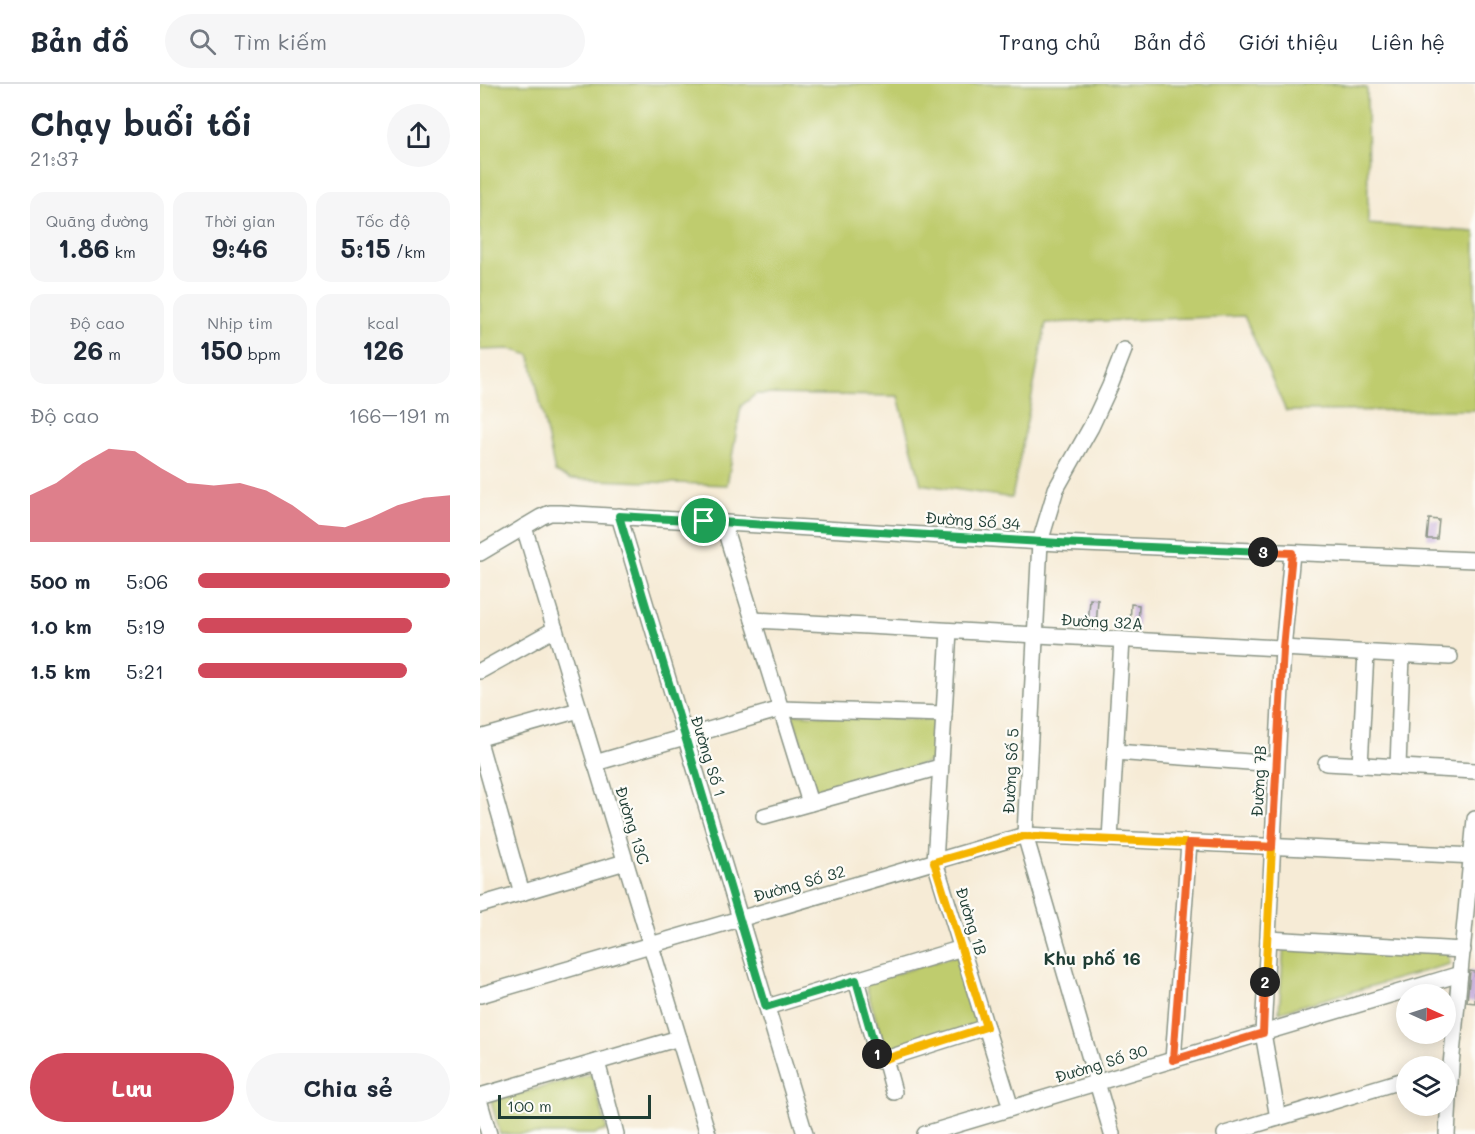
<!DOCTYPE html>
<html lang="vi">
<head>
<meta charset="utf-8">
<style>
	:root { --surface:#fff; --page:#f6f6f7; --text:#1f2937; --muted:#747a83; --line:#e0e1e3; --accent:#d1495b }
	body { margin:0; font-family:Mali,sans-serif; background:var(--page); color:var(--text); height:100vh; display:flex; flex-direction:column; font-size:22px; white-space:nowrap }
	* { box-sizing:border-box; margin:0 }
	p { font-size:20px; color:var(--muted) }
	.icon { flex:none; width:33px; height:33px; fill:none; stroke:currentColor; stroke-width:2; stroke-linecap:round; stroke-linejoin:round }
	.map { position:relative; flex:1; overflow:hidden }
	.details { display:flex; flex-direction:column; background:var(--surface); width:480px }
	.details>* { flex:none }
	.needle { width:39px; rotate:93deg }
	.buttons { position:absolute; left:916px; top:900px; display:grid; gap:12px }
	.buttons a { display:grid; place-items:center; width:60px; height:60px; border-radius:50%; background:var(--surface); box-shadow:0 3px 15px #0003; font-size:30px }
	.scale { position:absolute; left:18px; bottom:15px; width:153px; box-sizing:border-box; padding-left:6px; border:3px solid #1f3d34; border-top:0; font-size:16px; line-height:21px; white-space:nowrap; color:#1f3d34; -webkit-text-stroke:4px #fdfcf7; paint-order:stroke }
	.pin { position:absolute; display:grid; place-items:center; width:51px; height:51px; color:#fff; margin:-26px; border:3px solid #fff; border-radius:50%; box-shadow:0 2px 6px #0007 }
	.km { position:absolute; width:30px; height:30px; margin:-15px; border-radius:50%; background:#222; color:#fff; font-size:16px; line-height:30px; text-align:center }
	.round { display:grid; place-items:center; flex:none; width:63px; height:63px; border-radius:32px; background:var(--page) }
	.overview { display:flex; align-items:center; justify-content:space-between; height:102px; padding:0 30px }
	h1 { font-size:33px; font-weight:700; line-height:45px }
	.metrics { display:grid; grid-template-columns:repeat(3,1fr); gap:9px; height:102px; padding:6px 30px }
	.metrics div { display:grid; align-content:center; border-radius:15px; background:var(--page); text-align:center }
	.metrics b { font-size:26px; font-weight:700 }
	.metrics small { font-size:16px; font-weight:400 }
	.metrics p { font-size:16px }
	.chart { height:168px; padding:12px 30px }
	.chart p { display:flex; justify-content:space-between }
	.chart svg { width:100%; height:108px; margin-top:6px; fill:var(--accent); opacity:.7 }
	.cta { display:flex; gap:12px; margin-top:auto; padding:12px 30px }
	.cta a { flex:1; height:69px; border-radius:36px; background:var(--accent); color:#fff; font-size:24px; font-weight:700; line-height:69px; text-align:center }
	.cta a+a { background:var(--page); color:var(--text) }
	ul { padding:0 30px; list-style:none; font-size:20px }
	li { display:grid; grid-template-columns:96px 72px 1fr; align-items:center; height:45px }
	li i { height:15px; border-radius:8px; background:var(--accent) }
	header { display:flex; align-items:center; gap:36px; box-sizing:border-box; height:84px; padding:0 30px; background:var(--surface); border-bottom:2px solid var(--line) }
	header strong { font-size:28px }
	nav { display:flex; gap:33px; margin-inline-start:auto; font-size:21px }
	.search { width:420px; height:54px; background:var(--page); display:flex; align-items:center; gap:15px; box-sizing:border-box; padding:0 21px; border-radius:33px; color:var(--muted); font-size:22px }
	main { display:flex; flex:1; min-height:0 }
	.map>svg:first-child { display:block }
</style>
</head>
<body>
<header>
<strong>Bản đồ</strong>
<div class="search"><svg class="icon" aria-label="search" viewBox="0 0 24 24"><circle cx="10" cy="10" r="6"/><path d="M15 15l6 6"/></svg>Tìm kiếm</div>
<nav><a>Trang chủ</a><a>Bản đồ</a><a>Giới thiệu</a><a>Liên hệ</a></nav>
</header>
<main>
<section class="details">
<div class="overview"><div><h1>Chạy buổi tối</h1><p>21:37</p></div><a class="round"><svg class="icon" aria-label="share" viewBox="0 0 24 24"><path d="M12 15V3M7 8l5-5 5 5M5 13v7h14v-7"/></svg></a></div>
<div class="metrics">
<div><p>Quãng đường</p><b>1.86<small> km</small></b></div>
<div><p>Thời gian</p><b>9:46</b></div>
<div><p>Tốc độ</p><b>5:15<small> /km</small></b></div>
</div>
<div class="metrics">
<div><p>Độ cao</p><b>26<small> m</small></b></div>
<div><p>Nhịp tim</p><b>150<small> bpm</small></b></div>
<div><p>kcal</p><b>126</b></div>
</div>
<div class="chart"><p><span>Độ cao</span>166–191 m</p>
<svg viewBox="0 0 160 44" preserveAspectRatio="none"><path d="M0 44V25L10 20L20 12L30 6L40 7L50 14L60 20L70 21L80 20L90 23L100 29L110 37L120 38L130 34L140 29L150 26L160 25V44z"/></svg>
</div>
<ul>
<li><b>500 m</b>5:06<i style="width:100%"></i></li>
<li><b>1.0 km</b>5:19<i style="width:85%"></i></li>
<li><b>1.5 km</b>5:21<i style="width:83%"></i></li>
</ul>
<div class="cta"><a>Lưu</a><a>Chia sẻ</a></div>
</section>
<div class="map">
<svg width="995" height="1050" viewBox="0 0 995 1050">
	<rect width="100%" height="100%" fill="#fdfcf7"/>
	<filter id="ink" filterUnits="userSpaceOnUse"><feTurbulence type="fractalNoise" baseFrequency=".0167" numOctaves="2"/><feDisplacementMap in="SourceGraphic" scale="12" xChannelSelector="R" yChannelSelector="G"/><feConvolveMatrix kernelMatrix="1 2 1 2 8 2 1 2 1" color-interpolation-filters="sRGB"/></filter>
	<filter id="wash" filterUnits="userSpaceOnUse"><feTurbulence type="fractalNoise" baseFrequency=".008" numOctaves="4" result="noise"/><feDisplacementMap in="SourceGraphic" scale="24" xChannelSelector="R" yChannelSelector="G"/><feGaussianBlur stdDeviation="1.35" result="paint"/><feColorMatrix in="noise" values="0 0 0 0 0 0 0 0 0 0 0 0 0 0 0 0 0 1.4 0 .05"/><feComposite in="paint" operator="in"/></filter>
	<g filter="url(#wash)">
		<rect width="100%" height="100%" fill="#f6ebd6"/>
		<g fill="#bfcc6e" stroke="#6f8451" stroke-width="1.5">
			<path d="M0 0H858L887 4 888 140 995 148V326L806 327 764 232 566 239 532 414 441 400 418 312 276 310 261 322 247 401 90 395 75 388 50 271 30 265 0 266Z"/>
			<path d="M312 630 457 636 453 677 337 711Z"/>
			<path d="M804 860 968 865 970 880 799 928Z"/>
			<path d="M478 871 499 941 406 969 385 899Z"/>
			<path d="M112 990 127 1046 114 1050H20L11 1017Z"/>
		</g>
		<g id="blocks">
			<g fill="#c5abd9">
				<path d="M949 435 959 436 957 455H947Z"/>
				<path d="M610 515 618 516 616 543H608Z"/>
				<path d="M651 520 659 521 658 547 650 546Z"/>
				<path d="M990 887 995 888V919L987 918Z"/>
			</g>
		</g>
	</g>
	<g filter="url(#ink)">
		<use href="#blocks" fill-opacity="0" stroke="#8a9485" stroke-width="1.5"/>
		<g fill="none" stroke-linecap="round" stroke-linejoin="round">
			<defs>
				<g id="minor">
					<path d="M139 432 325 1050"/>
					<path d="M243 439 330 719"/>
					<path d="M44 443 228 1050"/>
					<path d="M0 469 61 433 70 429H80L579 459 995 476"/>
					<path d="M273 536 970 573"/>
					<path d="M469 547 455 778 531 1024"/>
					<path d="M0 587 75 545"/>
					<path d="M0 654 99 626"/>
					<path d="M0 661 42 809"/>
					<path d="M635 668 796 680"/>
					<path d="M115 679 301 625 464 630"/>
					<path d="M846 679 995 687"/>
					<path d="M880 681 886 569"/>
					<path d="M918 683 922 571"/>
					<path d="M284 732 460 683"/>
					<path d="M630 755 642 556"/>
					<path d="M0 821 145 778"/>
					<path d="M788 855 983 866"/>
					<path d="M376 896 399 977 506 943"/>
					<path d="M0 911 545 751 995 772"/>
					<path d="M287 923 482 864"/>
					<path d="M405 975 414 1008"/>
					<path d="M693 976 709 759"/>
					<path d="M117 978 136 1050"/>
					<path d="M0 1012 199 954"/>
					<path d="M0 1019 9 1050"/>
					<path d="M798 1034 783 949 803 565 812 469"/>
					<path d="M445 1050 980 890"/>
					<path d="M632 1050 545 751 560 458 576 405 611 343 630 302 644 266"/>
					<path d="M745 1050 927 995"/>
					<path d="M967 1050 971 981 995 735"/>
				</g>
			</defs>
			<use href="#minor" stroke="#8a9485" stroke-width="18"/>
			<use href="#minor" stroke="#fff" stroke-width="15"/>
		</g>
	</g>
	<g fill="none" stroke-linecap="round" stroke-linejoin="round" filter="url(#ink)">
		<defs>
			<path id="split-1" d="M224 437 139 432 286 923 376 896 397 970"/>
			<path id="split-2" d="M397 970 399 977 506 943 454 778 545 752 792 763 785 898"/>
			<path id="split-3" d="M783 468 812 469 803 565 792 763 709 759 693 976 783 949 785 898"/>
			<path id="split-4" d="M224 437 579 459 783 468"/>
		</defs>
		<use href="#split-1" stroke="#fff" stroke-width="12"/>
		<use href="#split-2" stroke="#fff" stroke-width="12"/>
		<use href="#split-3" stroke="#fff" stroke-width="12"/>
		<use href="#split-4" stroke="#fff" stroke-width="12"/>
		<use href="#split-1" stroke="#22a559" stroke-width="8"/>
		<use href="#split-2" stroke="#f5b400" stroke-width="8"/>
		<use href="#split-3" stroke="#f0652b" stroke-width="8"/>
		<use href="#split-4" stroke="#22a559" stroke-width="8"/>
	</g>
	<g text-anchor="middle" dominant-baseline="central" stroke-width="4.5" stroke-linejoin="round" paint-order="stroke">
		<g font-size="16" fill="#1f3d34" stroke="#fdfcf7">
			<text transform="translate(493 436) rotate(4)">Đường Số 34</text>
			<text transform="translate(622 537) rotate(3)">Đường 32A</text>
			<text transform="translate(229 672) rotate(73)">Đường Số 1</text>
			<text transform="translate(530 687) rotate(-87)">Đường Số 5</text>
			<text transform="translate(778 697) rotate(-87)">Đường 7B</text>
			<text transform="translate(153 741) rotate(73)">Đường 13C</text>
			<text transform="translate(319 799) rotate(-16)">Đường Số 32</text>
			<text transform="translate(492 837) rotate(73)">Đường 1B</text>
			<text transform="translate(621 979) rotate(-17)">Đường Số 30</text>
		</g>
		<g font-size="18" font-weight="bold" fill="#1f3d34" stroke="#fdfcf7">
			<text x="612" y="874">Khu phố 16</text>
		</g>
	</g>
</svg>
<div class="buttons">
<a><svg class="needle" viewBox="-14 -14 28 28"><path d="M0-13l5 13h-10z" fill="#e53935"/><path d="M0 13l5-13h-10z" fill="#747a83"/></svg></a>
<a><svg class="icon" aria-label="layers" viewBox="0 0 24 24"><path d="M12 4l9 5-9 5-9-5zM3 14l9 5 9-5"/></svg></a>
</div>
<div class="scale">100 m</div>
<div class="pin" style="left:224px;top:437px;background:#1e9e55"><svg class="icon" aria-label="arrive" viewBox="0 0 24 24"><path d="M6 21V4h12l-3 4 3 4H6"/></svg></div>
<b class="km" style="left:397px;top:970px">1</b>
<b class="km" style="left:785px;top:898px">2</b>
<b class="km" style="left:783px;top:468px">3</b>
</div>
</main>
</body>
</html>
